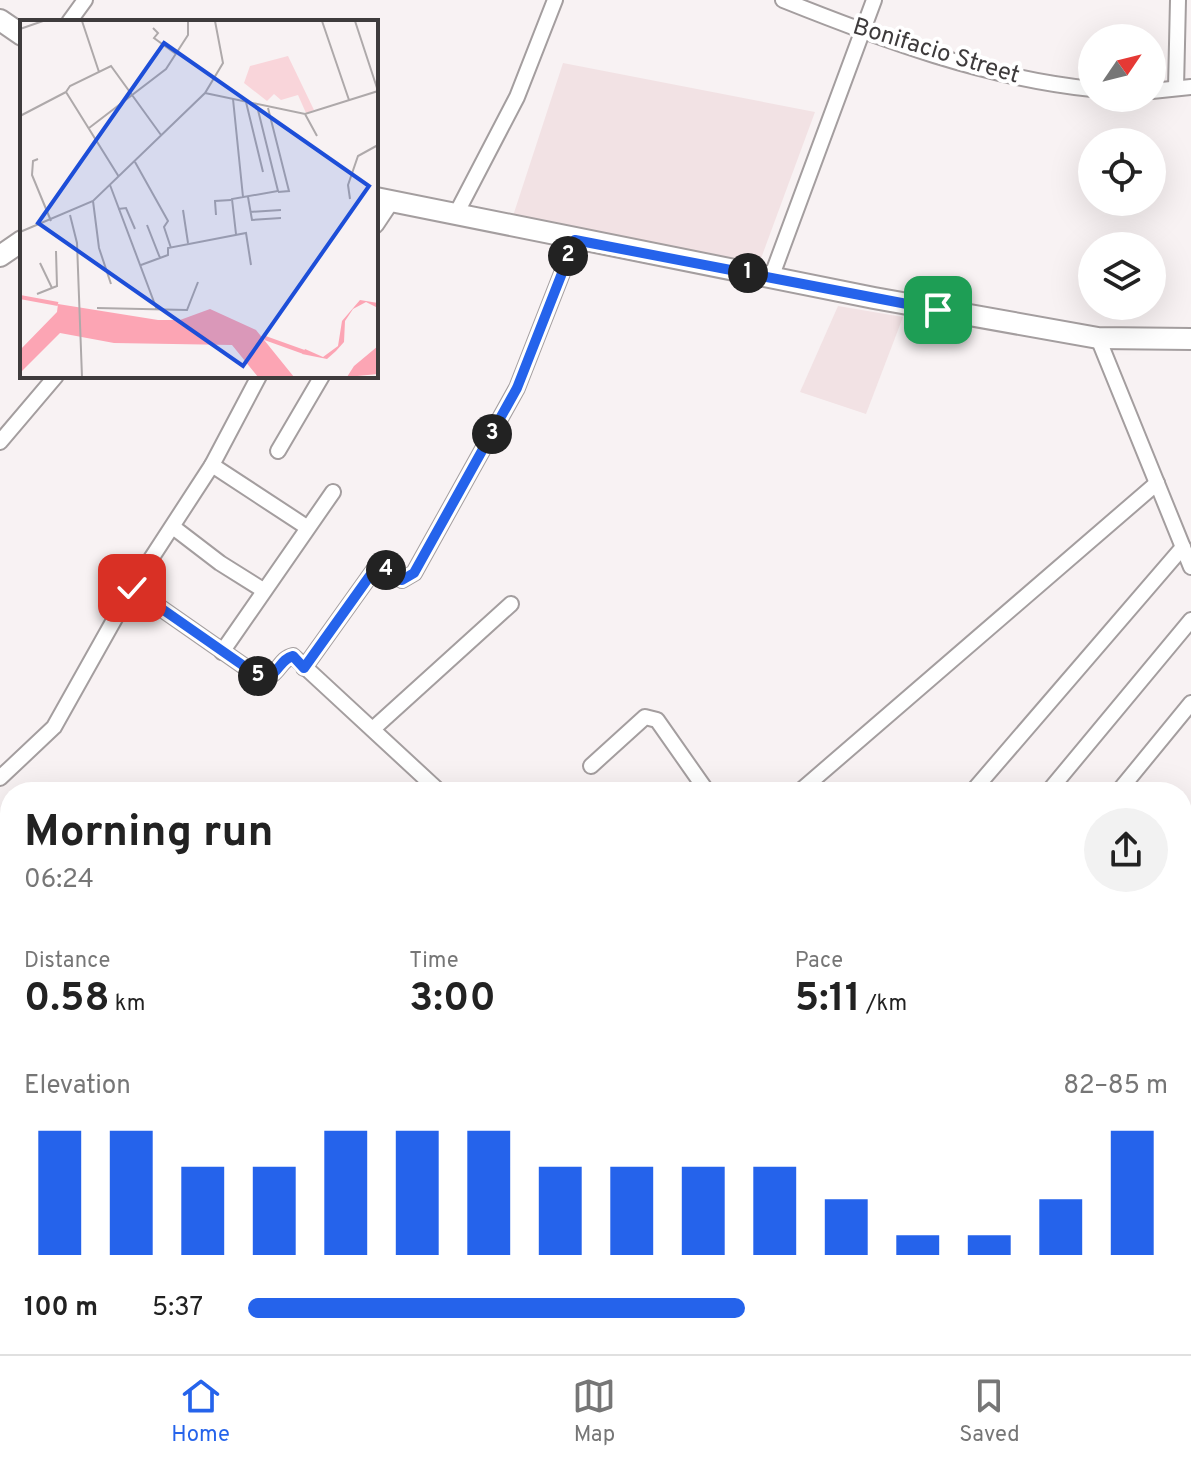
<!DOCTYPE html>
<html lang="en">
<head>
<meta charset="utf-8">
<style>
	:root { --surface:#fff; --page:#f2f2f2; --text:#222; --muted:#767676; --line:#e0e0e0; --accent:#2563eb }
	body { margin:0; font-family:Overpass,sans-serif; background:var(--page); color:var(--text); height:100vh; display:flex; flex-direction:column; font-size:30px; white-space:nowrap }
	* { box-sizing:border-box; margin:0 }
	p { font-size:26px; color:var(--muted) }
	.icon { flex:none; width:44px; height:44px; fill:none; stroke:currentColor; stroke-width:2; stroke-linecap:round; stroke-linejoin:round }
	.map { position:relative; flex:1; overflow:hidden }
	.drawer { position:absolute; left:0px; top:782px; width:1192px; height:572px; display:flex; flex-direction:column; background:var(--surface); border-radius:32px 32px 0 0; box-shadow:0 8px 32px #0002 }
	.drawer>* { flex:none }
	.needle { width:52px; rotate:55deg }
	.buttons { position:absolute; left:1078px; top:24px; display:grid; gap:16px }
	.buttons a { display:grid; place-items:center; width:88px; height:88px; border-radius:50%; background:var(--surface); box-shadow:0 8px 32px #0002; font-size:40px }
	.pin { position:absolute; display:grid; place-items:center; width:68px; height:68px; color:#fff; margin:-34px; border-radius:16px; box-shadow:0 4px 12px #0006 }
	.km { position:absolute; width:40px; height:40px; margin:-20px; border-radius:50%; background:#222; color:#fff; font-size:22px; line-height:40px; text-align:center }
	.round { display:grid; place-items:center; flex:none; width:84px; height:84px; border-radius:42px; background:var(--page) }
	.overview { display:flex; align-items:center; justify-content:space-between; height:136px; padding:0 24px }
	h1 { font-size:44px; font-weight:700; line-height:60px }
	.figures { display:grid; grid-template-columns:repeat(3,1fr); gap:12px; height:136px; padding:8px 24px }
	.figures div { display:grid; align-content:center }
	.figures b { font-size:40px; font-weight:700 }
	.figures small { font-size:22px; font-weight:400 }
	.figures p { font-size:22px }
	.chart { height:224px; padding:16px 24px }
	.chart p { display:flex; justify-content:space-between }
	.chart svg { width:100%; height:144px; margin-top:8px; stroke:var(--accent); stroke-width:6 }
	ul { padding:0 24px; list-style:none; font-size:26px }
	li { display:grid; grid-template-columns:128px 96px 1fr; align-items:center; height:60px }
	li i { height:20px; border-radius:10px; background:var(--accent) }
	.menu { display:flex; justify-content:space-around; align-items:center; height:112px; border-top:2px solid var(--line); background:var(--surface); font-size:22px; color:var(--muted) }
	.menu a { display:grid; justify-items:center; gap:4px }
	.menu .active { color:var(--accent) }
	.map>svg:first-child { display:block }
</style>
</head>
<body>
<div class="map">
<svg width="1191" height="1354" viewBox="0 0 1191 1354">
	<rect width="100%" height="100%" fill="#f8f2f3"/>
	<g fill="#f2e2e4">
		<path d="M563 63 815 112 756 272 511 222Z"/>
		<path d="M838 306 903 317 866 414 800 392Z"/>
	</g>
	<g fill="#fca5b4" stroke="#c38590" stroke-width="2">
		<path d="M0 915 10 929V1152L0 1139Z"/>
		<path d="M39 1344H202L201 1354H36Z"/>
	</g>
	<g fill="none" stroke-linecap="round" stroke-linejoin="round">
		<defs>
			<g id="street">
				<path d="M783 0C883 40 985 78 1092 89"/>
				<path d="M69 22 85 0"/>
				<path d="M1176 88 1178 0"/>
				<path d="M1152 91 1191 87"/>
				<path d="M455 216 517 97 555 0"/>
				<path d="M376 225 392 201"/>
				<path d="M771 278 874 0"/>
				<path d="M1098 338 1191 567"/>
				<path d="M0 442 56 376"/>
				<path d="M278 451 322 376"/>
				<path d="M212 465 305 526"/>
				<path d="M173 527 220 563 263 590"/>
				<path d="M132 588 261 678C278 678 279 659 293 656L440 792"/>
				<path d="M222 652 333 492"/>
				<path d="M304 668 374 570 385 569 402 580 414 573 517 388 575 240"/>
				<path d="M374 728 511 604"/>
				<path d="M591 766 645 717 657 720 704 787"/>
				<path d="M0 778 54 727 132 588 212 465 259 376"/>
				<path d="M799 792 1157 483"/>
				<path d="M972 792 1183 547"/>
				<path d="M1048 792 1191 620"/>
				<path d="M1118 792 1191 703"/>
				<path d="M0 824 10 839"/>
				<path d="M1182 1244 1191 1241"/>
			</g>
			<g id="secondary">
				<path d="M0 20 22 35"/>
				<path d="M376 198 874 298 1098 338 1191 339"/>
				<path d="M0 256 22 241"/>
			</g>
		</defs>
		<use href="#street" stroke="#a49e9f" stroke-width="18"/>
		<use href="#secondary" stroke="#a49e9f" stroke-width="24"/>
		<use href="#street" stroke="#fff" stroke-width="14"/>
		<use href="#secondary" stroke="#fff" stroke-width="20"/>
	</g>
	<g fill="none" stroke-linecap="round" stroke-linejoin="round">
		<defs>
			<path id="route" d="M132 588 261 678C278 678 279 659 293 656L304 668 374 570 385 569 402 580 414 573 517 388 575 240 938 310"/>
		</defs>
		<use href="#route" stroke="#fff" stroke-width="16"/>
		<use href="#route" stroke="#2563eb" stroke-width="10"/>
	</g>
	<g text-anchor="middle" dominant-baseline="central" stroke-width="8" stroke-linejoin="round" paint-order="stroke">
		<g font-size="24" fill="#3e3b3c" stroke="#fff">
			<text transform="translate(936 52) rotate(17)">Bonifacio Street</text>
		</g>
	</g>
	<g transform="translate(20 20)">
		<rect width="358" height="358" fill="#f8f2f3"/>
		<path d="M268 36 294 90 286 93 278 75 261 80 254 74 247 81 224 63 230 46Z" fill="#f9d5da"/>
		<path d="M340 280 358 283V288L346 282 333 289 325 301 324 322 316 331 307 339 282 334 285 329 303 337 318 326 322 301ZM38 284 138 300H160L190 289 236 310 274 357H238L212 325 94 323 40 313 0 353V330L37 292ZM358 326V354L327 357 334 346Z" fill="#fca5b4"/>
		<path fill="none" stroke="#fca5b4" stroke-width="4" d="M0 277 38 284M245 318 284 332"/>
		<path fill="none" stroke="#aea9aa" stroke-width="2" d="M62 1 79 52M302 1 329 80M133 8 138 13 134 18 156 34M0 9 23 1M185 73 285 94 358 71 335 1M213 79 223 177M226 82 243 152M248 88 269 171 258 172M285 94 297 116M0 96 46 72M69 108 146 49 168 15V1M18 139 13 141 12 155 31 201M115 142 148 201 144 207 151 228M99 157 46 72 50 66 91 46 141 115M90 165 137 290M228 177 232 200 261 198M330 179 328 165 338 136 358 125M73 181 79 228 91 264M98 189 106 188 115 209M163 190 168 223M230 192 261 190M50 195 57 223 62 357M196 195 195 181 211 180M127 205 140 238M0 212 73 181 185 73 203 43 195 1M216 214 212 179 258 171 237 86M20 243 32 268M121 245 148 235V228L226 213 231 245M17 274 37 266 36 231M77 288 167 290 178 262"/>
		<path fill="#1d4ed8" fill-opacity="0.15" stroke="#1d4ed8" stroke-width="4" d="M144 23 349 166 223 346 18 203Z"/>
		<rect width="358" height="358" fill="none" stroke="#3e3b3c" stroke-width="4"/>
	</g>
</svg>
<div class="buttons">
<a><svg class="needle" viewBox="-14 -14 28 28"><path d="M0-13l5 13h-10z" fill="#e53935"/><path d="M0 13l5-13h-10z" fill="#767676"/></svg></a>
<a><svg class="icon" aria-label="locate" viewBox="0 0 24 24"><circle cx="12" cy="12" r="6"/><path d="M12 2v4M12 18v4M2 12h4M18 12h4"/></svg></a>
<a><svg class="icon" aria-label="layers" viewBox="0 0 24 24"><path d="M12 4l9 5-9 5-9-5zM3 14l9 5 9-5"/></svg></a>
</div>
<div class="pin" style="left:938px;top:310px;background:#1e9e55"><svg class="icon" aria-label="arrive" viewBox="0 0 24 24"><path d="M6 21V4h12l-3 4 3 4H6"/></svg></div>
<div class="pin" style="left:132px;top:588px;background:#d93025"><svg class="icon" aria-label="check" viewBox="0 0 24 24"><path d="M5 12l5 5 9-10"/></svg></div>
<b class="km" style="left:748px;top:273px">1</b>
<b class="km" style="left:568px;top:256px">2</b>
<b class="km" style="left:492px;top:434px">3</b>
<b class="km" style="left:386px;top:570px">4</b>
<b class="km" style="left:258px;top:676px">5</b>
<section class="drawer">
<div class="overview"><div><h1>Morning run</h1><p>06:24</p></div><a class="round"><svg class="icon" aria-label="share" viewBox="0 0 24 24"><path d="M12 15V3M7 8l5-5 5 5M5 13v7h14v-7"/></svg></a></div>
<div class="figures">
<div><p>Distance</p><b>0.58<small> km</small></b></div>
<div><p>Time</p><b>3:00</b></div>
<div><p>Pace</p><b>5:11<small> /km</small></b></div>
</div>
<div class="chart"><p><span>Elevation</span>82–85 m</p>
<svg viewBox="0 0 160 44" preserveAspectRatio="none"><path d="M5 44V6M15 44V6M25 44V17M35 44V17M45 44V6M55 44V6M65 44V6M75 44V17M85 44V17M95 44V17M105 44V17M115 44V27M125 44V38M135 44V38M145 44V27M155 44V6"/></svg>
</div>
<ul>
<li><b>100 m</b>5:37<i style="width:54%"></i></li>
</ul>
</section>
</div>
<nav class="menu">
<a class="active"><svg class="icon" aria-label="home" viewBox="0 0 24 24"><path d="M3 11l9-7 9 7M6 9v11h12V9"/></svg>Home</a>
<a><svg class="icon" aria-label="map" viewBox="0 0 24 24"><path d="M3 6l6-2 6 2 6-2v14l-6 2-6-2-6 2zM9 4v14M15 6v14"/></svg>Map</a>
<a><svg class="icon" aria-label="saved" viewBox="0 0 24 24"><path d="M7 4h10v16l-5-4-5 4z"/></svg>Saved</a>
</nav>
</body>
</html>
